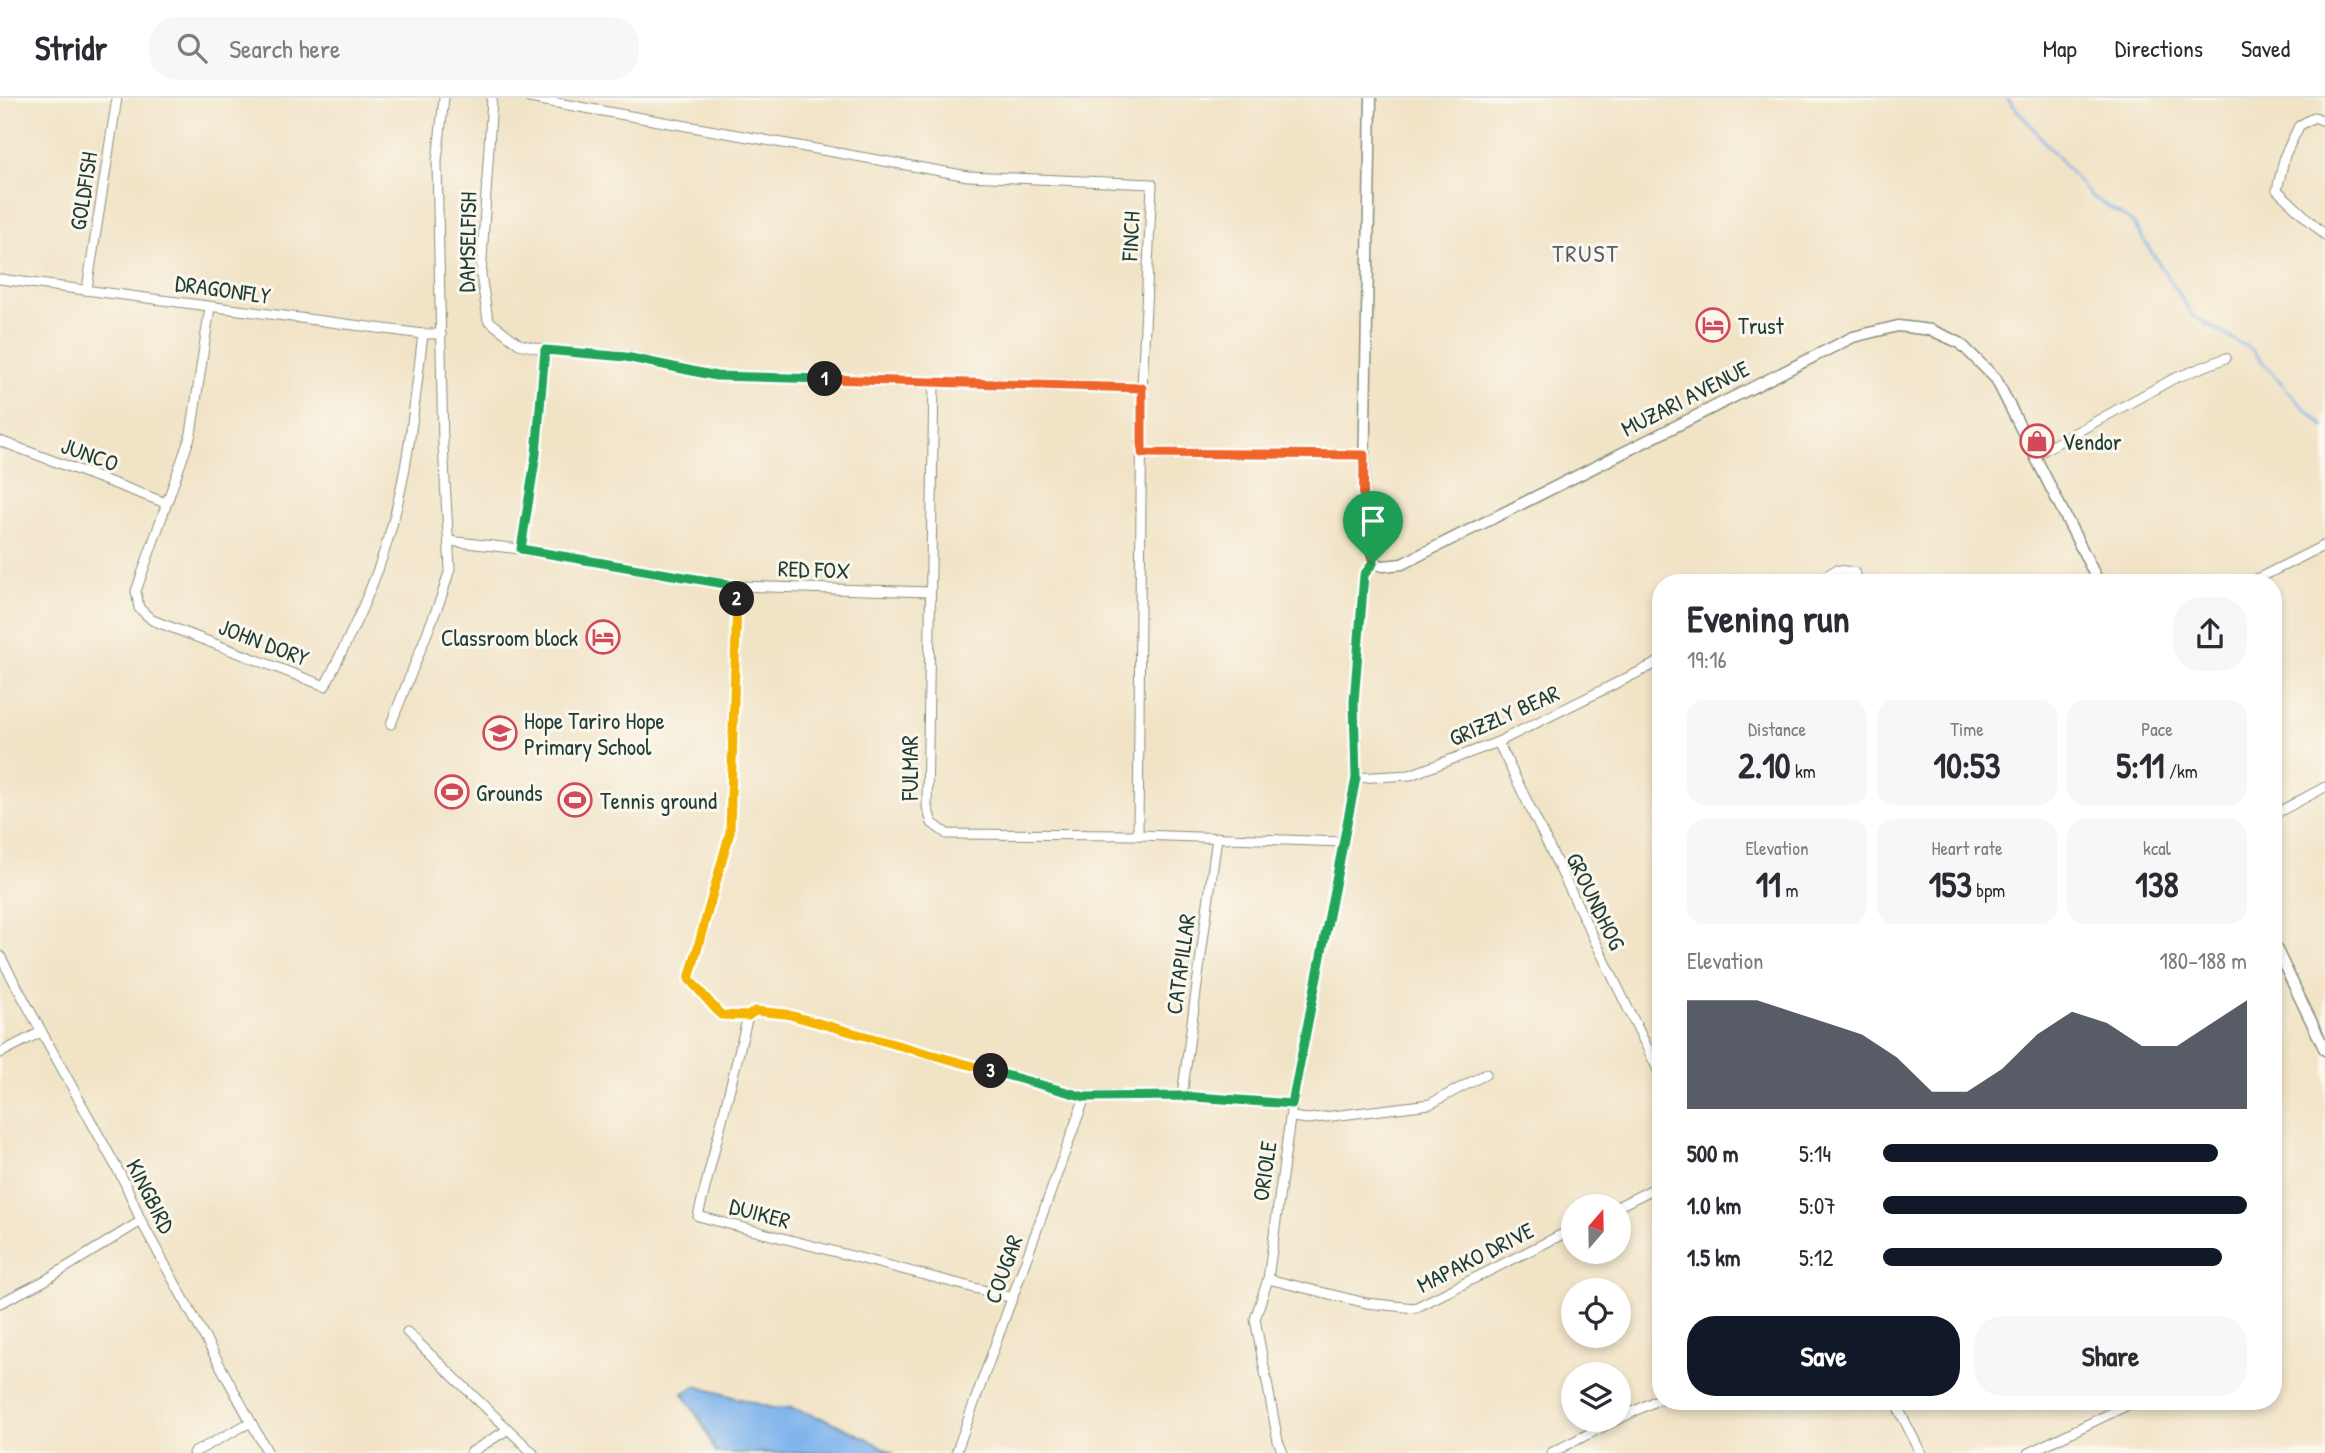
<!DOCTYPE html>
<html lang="en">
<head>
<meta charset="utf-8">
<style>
	:root { --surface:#fff; --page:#f7f7f7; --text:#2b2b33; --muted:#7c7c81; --line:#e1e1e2; --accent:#111827 }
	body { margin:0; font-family:"Patrick Hand",sans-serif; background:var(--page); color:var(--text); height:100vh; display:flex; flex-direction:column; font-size:26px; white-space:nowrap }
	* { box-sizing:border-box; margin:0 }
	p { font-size:23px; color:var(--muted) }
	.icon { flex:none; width:38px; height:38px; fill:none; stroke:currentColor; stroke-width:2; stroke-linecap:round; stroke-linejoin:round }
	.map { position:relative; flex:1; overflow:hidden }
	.panel { position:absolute; left:1652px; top:476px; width:630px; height:836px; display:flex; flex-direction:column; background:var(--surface); border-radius:28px; box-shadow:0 4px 10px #0003 }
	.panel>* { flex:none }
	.needle { width:46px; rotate:20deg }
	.fabs { position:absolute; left:1561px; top:1096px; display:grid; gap:14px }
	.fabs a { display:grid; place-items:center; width:70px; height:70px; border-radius:50%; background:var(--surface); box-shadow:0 4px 10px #0003; font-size:35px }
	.pin { position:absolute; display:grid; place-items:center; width:60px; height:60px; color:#fff; margin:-72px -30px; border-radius:50% 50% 50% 0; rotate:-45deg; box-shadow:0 0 7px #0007 }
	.pin .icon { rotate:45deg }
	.km { position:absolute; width:35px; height:35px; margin:-18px; border-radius:50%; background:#222; color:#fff; font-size:19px; line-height:35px; text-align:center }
	.round { display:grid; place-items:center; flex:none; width:74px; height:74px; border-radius:28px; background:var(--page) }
	.summary { display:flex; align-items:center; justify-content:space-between; height:119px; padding:0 35px }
	h1 { font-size:38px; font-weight:700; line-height:52px }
	.stats { display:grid; grid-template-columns:repeat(3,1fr); gap:10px; height:119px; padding:7px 35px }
	.stats div { display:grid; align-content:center; border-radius:18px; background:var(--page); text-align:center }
	.stats b { font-size:35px; font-weight:700 }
	.stats small { font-size:19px; font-weight:400 }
	.stats p { font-size:19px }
	.chart { height:196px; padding:14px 35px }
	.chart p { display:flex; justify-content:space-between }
	.chart svg { width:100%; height:126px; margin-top:7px; fill:var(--accent); opacity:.7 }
	.cta { display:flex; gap:14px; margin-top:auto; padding:14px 35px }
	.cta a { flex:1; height:80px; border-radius:28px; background:var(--accent); color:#fff; font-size:28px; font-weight:700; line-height:80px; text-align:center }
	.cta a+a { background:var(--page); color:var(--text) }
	ul { padding:0 35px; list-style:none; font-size:23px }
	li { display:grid; grid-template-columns:112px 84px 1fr; align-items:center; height:52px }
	li i { height:18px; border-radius:9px; background:var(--accent) }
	header { display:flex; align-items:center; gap:42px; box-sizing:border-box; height:98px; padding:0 35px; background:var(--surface); border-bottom:2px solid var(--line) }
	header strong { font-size:33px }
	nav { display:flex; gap:38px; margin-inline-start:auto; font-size:24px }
	.search { width:490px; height:63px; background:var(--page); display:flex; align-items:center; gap:18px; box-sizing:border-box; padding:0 24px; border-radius:28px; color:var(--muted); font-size:26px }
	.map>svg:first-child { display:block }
</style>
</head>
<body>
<header>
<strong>Stridr</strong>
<div class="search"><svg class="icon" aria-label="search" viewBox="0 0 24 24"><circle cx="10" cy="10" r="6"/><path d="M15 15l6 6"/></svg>Search here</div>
<nav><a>Map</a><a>Directions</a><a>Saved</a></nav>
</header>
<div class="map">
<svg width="2325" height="1355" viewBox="0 0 2325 1355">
	<rect width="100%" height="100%" fill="#fbf7ec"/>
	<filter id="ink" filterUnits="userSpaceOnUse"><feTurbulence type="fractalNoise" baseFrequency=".0143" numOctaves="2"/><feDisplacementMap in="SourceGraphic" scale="14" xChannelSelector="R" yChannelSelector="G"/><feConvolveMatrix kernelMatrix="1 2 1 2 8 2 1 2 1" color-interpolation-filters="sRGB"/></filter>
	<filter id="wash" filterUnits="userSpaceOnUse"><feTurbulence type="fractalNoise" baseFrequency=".00686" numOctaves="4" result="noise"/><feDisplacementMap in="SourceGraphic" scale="28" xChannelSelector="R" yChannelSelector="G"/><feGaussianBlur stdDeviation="1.57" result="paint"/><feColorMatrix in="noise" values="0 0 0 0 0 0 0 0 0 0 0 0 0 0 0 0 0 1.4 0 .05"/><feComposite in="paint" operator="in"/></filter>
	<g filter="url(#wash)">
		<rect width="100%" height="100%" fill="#f1e3c6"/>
		<path fill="#7eb3ec" stroke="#4e7890" stroke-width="2" d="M695 1288 772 1310H791L827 1322 866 1340 892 1355H716L702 1325 683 1295Z"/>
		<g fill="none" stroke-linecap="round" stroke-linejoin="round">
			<path stroke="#7eb3ec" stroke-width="2.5" d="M2007 0 2091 98 2132 124 2193 218 2252 252 2298 304 2325 329"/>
		</g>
	</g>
	<g filter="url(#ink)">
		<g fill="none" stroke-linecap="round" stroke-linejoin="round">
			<defs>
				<g id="minor">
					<path d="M492 0 481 177 488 222 519 246 545 252 626 259 716 278 1142 290"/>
					<path d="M529 0 968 78 1152 86 1142 290 1138 737"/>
					<path d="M2325 23 2314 19 2299 28 2285 57 2277 92 2325 137"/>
					<path d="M0 181 423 236H441"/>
					<path d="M87 191 117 0"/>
					<path d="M210 209 191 336 136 493 139 510 152 522 325 588C350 538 376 486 391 431 409 368 415 301 423 236"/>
					<path d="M934 284 927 709 932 725 947 736 1138 737 1343 744"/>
					<path d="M0 343 166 405"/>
					<path d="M1142 355 1364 357"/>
					<path d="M2035 357 2173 281 2226 260"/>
					<path d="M449 443 521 451 737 488 930 494"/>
					<path d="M521 451 536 356 545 252"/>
					<path d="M1813 485 1836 472 1854 474 1860 485"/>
					<path d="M2249 485 2325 447"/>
					<path d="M737 488 730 734 689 881 721 917 748 918 755 913 786 916 1085 999 1182 998 1292 1006"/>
					<path d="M391 626 441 500 450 471 443 347 437 63 444 0"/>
					<path d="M1498 644 1661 978"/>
					<path d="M1356 680 1410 677 1498 644 1661 563"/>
					<path d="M2273 717 2325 689"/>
					<path d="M0 858 125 1085 141 1123 268 1355"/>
					<path d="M748 918 698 1118 1013 1200"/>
					<path d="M0 955 41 934"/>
					<path d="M1182 998 1217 739"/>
					<path d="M1291 1019 1308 1021 1430 1006 1486 976"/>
					<path d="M1619 1108 1661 1087"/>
					<path d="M1268 1181 1366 1205 1415 1210 1573 1131"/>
					<path d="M0 1205 44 1183 141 1123"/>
					<path d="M407 1234 533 1355"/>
					<path d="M1895 1304 1921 1355"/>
					<path d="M1619 1321 1661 1300"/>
					<path d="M193 1355 251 1324"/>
					<path d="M470 1355 507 1332"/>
					<path d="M956 1355 1085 999"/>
					<path d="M1283 1355 1278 1343 1255 1221 1268 1181 1292 1006 1356 680 1354 604 1364 477 1373 465"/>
					<path d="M1551 1355 1618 1321"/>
					<path d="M2028 1355 2134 1304"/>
				</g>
				<g id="tertiary">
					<path d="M1371 0 1363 434 1373 465 1383 468 1402 466 1853 239 1898 228 1931 232 1960 245 1996 281 2099 485"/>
					<path d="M2273 844 2325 952"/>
				</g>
			</defs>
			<use href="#minor" stroke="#88907d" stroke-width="11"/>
			<use href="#tertiary" stroke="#88907d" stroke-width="13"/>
			<use href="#minor" stroke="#fff" stroke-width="9"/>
			<use href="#tertiary" stroke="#fff" stroke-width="10"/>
		</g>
	</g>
	<g fill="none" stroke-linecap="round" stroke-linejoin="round" filter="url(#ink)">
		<defs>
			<path id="split-1" d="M825 281 1142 290V355L1364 357 1363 434 1373 465"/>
			<path id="split-2" d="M737 501V488L521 451 536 356 545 252 626 259 716 278 825 281"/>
			<path id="split-3" d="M737 501 730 734 689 881 721 917 748 918 755 913 786 916 991 973"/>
			<path id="split-4" d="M991 973 1085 999 1182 998 1292 1006 1356 680 1354 604 1364 477 1373 465"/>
		</defs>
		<use href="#split-1" stroke="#fff" stroke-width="14"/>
		<use href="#split-2" stroke="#fff" stroke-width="14"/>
		<use href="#split-3" stroke="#fff" stroke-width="14"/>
		<use href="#split-4" stroke="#fff" stroke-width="14"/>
		<use href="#split-1" stroke="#f0652b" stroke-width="9"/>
		<use href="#split-2" stroke="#22a559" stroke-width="9"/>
		<use href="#split-3" stroke="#f5b400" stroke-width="9"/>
		<use href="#split-4" stroke="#22a559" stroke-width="9"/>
	</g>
	<defs>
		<symbol id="hotel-ring" viewBox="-11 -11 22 22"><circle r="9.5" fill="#fbf7ec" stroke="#d1495b" stroke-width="1.5"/><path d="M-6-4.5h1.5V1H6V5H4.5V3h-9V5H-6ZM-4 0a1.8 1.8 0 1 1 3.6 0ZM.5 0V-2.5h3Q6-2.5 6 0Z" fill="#d1495b"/></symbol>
		<symbol id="shop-ring" viewBox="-11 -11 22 22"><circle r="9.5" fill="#fbf7ec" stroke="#d1495b" stroke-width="1.5"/><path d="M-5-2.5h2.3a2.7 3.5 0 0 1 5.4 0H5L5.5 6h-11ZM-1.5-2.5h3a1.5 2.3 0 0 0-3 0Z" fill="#d1495b"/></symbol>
		<symbol id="school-ring" viewBox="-11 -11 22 22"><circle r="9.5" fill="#fbf7ec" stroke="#d1495b" stroke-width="1.5"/><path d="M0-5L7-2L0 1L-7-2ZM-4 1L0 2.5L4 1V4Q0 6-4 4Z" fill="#d1495b"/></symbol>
		<symbol id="stadium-ring" viewBox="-11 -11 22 22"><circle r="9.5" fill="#fbf7ec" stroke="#d1495b" stroke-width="1.5"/><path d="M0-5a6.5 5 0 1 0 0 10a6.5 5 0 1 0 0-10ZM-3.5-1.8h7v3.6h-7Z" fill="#d1495b"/></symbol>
	</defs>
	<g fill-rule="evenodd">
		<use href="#hotel-ring" x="1694" y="208" width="38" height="38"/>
		<use href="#shop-ring" x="2018" y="324" width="38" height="38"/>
		<use href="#hotel-ring" x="584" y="520" width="38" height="38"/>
		<use href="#school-ring" x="481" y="616" width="38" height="38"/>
		<use href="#stadium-ring" x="433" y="675" width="38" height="38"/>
		<use href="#stadium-ring" x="556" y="683" width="38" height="38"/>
	</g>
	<g text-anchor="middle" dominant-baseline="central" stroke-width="6" stroke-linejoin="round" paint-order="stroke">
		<g font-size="23" fill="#1f3d34" stroke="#fbf7ec">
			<text transform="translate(83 93) rotate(-81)">GOLDFISH</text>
			<text transform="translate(1130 138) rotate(-87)">FINCH</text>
			<text transform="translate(467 144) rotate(-89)">DAMSELFISH</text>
			<text transform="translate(223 191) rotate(8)">DRAGONFLY</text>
			<text transform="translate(1685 300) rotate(-27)">MUZARI AVENUE</text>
			<text transform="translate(90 356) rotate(20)">JUNCO</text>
			<text transform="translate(814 471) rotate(2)">RED FOX</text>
			<text transform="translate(264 544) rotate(21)">JOHN DORY</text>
			<text transform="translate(1504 617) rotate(-24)">GRIZZLY BEAR</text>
			<text transform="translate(909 670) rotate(-90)">FULMAR</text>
			<text transform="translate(1596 803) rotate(64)">GROUNDHOG</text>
			<text transform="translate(1180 866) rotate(-82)">CATAPILLAR</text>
			<text transform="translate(1264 1073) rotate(-82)">ORIOLE</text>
			<text transform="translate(151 1098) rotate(63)">KINGBIRD</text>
			<text transform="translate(760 1115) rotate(15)">DUIKER</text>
			<text transform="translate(1475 1159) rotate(-27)">MAPAKO DRIVE</text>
			<text transform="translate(1003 1171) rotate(-70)">COUGAR</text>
		</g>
		<g font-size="23" fill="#1f3d34" stroke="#fbf7ec" text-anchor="start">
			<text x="1738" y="227">Trust</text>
			<text x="2062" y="343">Vendor</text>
			<text x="578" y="539" text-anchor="end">Classroom block</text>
			<text x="524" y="622">Hope Tariro Hope<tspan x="524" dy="26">Primary School</tspan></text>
			<text x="476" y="694">Grounds</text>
			<text x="600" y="702">Tennis ground</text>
		</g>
		<g font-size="24" letter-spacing="2" fill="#555c6d" stroke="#fbf7ec">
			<text x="1586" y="155">TRUST</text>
		</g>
	</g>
</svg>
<div class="fabs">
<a><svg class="needle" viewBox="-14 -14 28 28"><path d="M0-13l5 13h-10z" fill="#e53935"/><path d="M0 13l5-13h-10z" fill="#7c7c81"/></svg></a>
<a><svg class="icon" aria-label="locate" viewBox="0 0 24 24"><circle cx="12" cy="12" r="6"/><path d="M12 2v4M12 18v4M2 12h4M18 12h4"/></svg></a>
<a><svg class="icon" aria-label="layers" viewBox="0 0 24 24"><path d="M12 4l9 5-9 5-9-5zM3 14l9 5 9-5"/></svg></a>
</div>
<div class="pin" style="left:1373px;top:465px;background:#1e9e55"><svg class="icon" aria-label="arrive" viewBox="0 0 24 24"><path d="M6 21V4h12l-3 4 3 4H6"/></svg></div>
<b class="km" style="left:825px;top:281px">1</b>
<b class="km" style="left:737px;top:501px">2</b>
<b class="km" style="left:991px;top:973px">3</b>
<section class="panel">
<div class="summary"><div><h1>Evening run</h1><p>19:16</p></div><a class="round"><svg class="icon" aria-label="share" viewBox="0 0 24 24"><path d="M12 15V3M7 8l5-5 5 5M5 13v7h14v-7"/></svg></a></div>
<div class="stats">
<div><p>Distance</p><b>2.10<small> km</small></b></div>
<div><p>Time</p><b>10:53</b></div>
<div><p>Pace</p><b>5:11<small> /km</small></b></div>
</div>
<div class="stats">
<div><p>Elevation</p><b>11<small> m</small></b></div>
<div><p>Heart rate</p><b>153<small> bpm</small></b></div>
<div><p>kcal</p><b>138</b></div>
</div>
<div class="chart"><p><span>Elevation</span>180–188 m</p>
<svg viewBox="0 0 160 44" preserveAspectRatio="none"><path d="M0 44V6L10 6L20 6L30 10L40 14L50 18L60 26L70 38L80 38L90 30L100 18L110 10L120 14L130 22L140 22L150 14L160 6V44z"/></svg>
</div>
<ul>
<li><b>500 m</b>5:14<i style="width:92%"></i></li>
<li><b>1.0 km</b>5:07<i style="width:100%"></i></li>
<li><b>1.5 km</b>5:12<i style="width:93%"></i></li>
</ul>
<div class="cta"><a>Save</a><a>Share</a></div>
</section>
</div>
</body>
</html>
